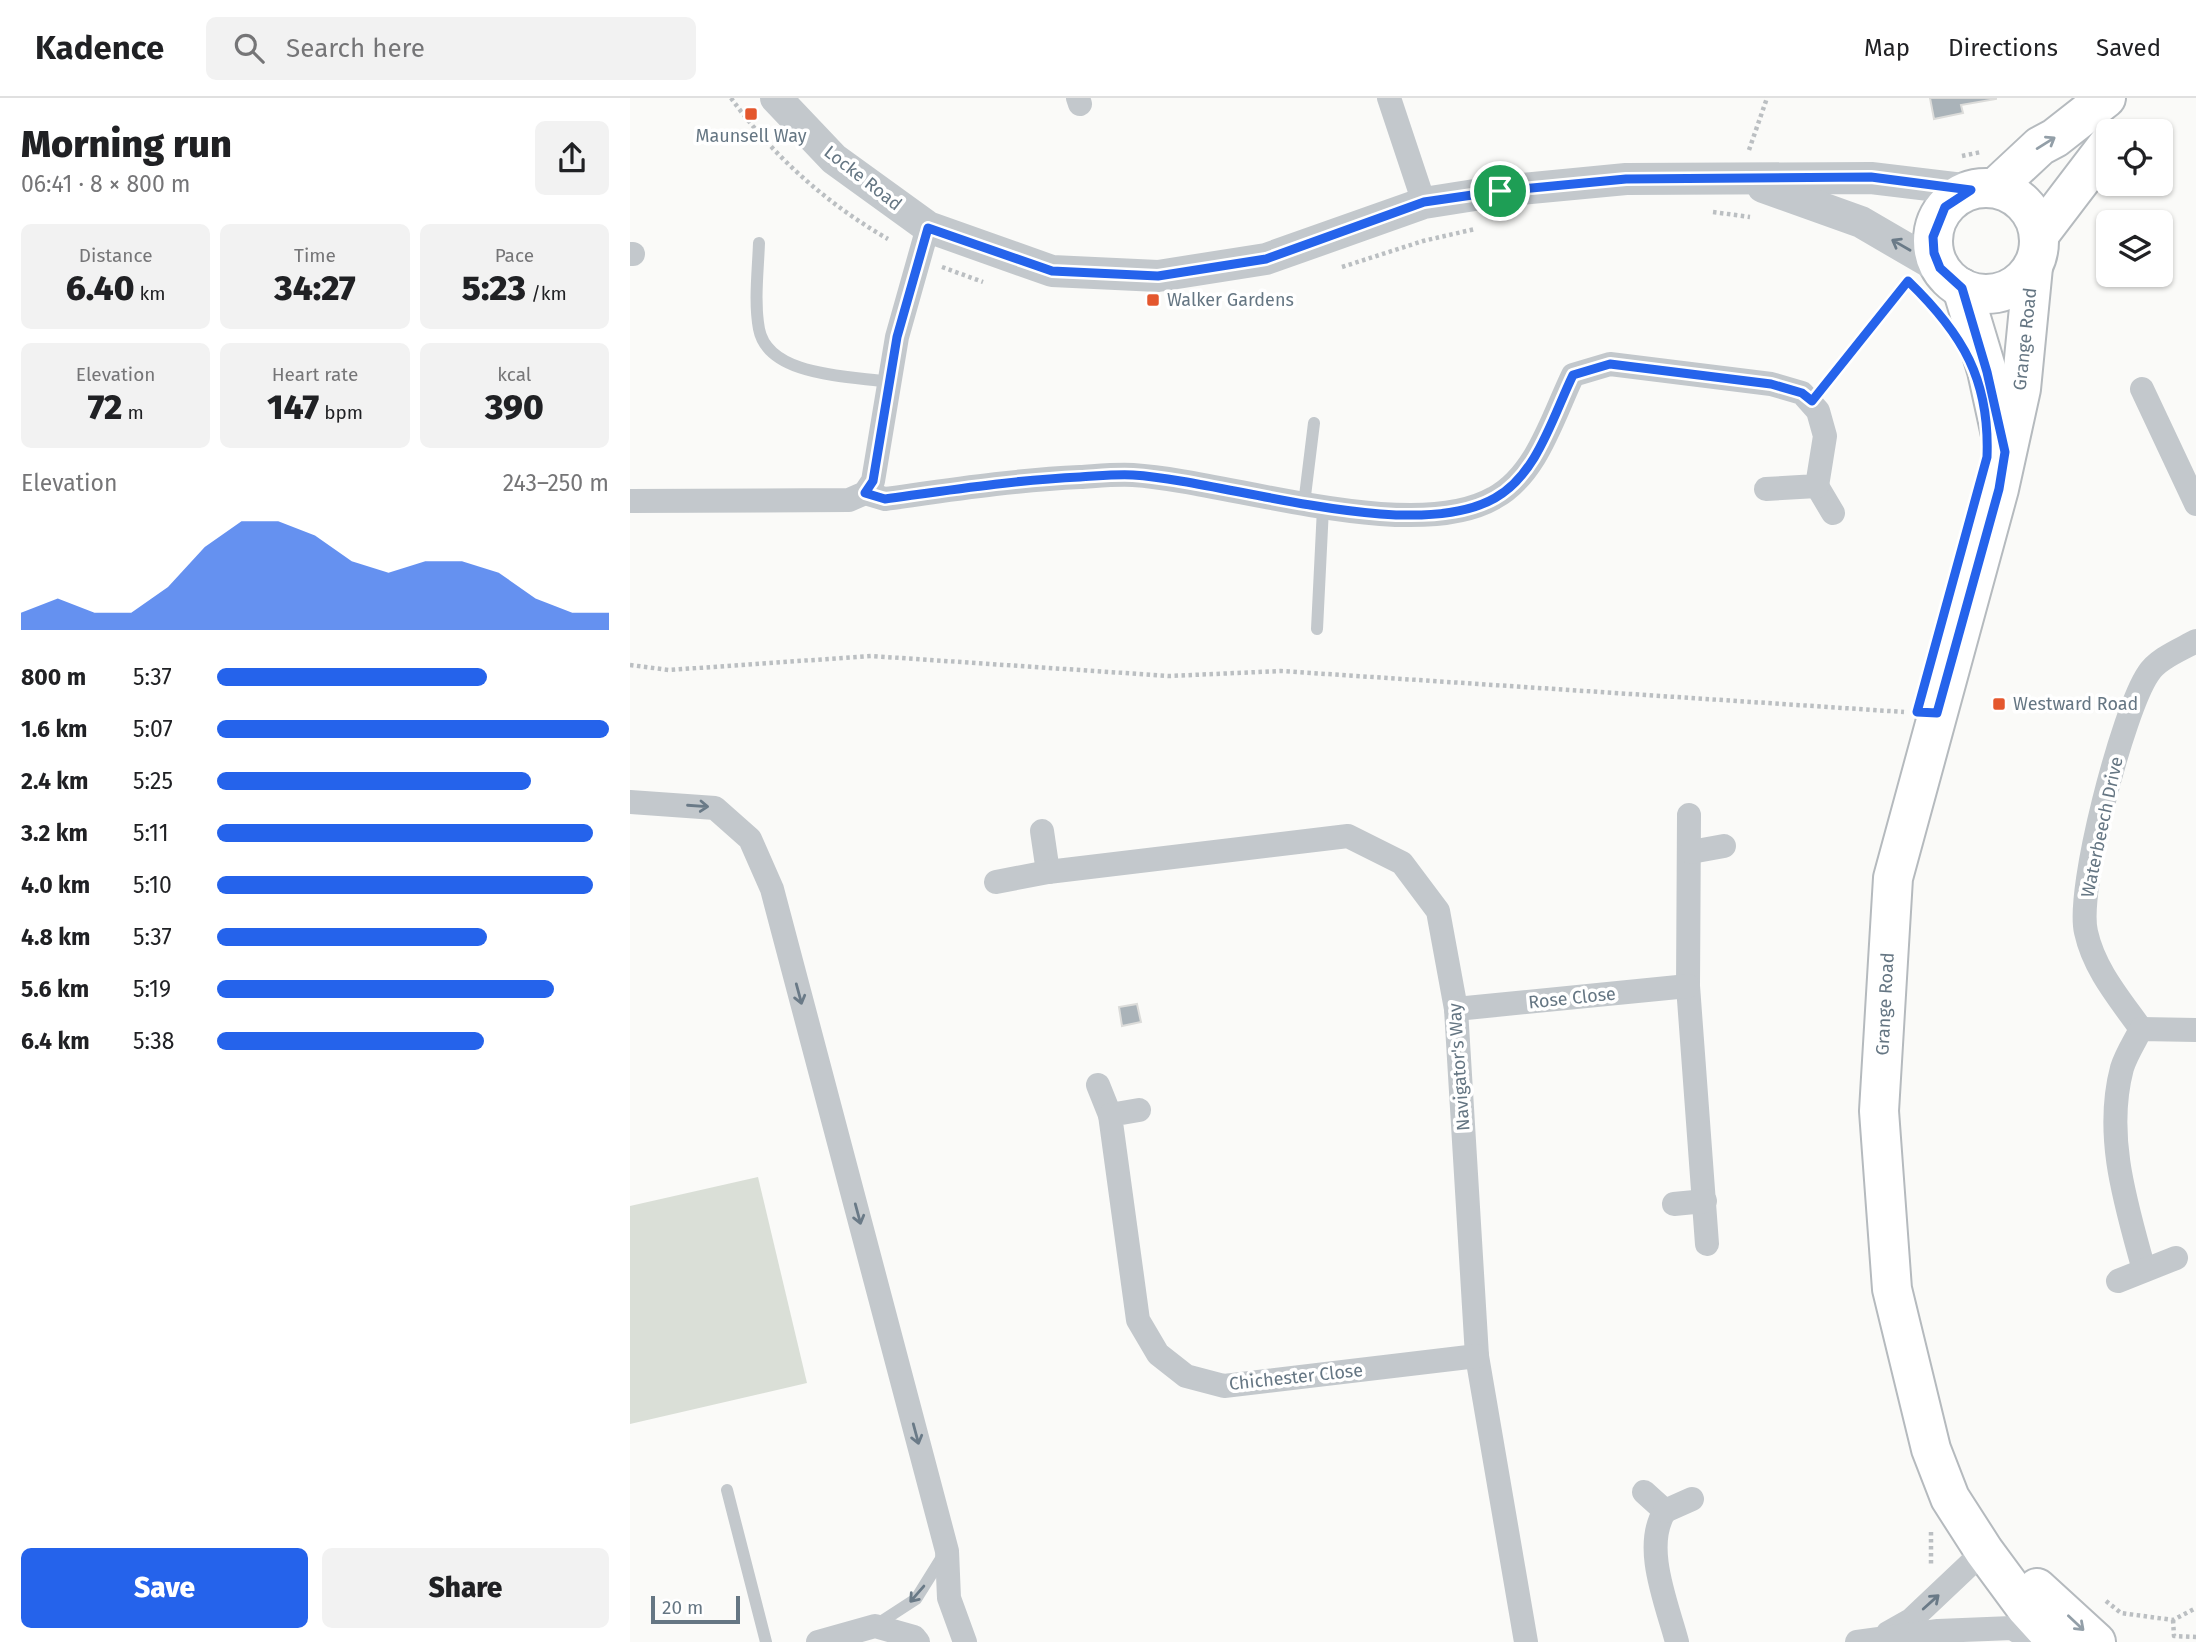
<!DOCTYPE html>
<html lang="en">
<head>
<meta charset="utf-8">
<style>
	:root { --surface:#fff; --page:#f2f2f2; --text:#202124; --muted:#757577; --line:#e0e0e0; --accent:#2563eb }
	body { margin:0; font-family:"Fira Sans",sans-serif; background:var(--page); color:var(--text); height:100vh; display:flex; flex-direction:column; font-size:26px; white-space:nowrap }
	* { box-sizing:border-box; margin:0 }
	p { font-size:23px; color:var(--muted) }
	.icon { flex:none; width:38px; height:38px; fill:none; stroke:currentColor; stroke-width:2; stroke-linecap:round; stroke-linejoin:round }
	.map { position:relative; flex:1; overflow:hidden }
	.sheet { display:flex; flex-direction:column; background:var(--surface); width:630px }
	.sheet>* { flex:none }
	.controls { position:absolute; left:1466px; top:21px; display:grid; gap:14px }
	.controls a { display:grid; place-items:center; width:77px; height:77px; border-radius:10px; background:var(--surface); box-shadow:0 2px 5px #0004; font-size:35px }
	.scale { position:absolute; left:21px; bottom:18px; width:89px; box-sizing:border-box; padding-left:7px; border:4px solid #657683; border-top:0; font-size:19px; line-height:24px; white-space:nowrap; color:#657683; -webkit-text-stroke:5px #fff; paint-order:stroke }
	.pin { position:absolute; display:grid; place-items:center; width:60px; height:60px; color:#fff; margin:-30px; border:4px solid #fff; border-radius:50%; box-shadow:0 2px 7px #0007 }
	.round { display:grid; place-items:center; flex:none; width:74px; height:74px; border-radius:10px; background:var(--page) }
	.overview { display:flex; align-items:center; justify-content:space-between; height:119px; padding:0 21px }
	h1 { font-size:38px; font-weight:800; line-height:52px }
	.figures { display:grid; grid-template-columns:repeat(3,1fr); gap:10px; height:119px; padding:7px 21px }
	.figures div { display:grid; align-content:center; border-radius:10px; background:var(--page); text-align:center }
	.figures b { font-size:35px; font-weight:800 }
	.figures small { font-size:19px; font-weight:400 }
	.figures p { font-size:19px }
	.chart { height:196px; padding:14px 21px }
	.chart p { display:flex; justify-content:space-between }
	.chart svg { width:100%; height:126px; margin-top:7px; fill:var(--accent); opacity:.7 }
	.primary-button { display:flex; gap:14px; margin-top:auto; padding:14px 21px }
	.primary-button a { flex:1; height:80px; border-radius:10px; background:var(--accent); color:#fff; font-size:28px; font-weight:800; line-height:80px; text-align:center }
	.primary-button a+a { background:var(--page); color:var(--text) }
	ul { padding:0 21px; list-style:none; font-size:23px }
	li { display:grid; grid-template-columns:112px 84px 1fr; align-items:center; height:52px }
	li i { height:18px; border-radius:9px; background:var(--accent) }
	header { display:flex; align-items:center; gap:42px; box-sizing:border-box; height:98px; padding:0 35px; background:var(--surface); border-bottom:2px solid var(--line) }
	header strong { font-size:33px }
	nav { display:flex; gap:38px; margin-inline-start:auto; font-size:24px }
	.search { width:490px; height:63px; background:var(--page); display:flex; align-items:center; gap:18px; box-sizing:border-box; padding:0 24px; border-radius:10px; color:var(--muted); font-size:26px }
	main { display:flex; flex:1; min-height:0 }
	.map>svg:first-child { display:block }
</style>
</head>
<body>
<header>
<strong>Kadence</strong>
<div class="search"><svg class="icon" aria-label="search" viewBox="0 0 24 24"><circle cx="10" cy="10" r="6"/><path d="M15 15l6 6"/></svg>Search here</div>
<nav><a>Map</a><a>Directions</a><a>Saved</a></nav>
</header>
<main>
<section class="sheet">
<div class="overview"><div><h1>Morning run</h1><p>06:41 · 8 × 800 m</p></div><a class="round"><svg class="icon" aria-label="share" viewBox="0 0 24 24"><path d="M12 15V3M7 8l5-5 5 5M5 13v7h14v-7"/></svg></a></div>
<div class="figures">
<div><p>Distance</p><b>6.40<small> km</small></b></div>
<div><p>Time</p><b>34:27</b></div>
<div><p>Pace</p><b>5:23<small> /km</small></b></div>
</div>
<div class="figures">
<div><p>Elevation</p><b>72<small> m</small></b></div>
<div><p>Heart rate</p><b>147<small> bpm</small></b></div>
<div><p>kcal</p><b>390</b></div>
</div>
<div class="chart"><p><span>Elevation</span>243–250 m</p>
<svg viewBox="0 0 160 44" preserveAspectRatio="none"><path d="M0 44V38L10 33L20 38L30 38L40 29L50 15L60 6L70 6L80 11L90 20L100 24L110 20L120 20L130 24L140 33L150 38L160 38V44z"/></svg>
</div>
<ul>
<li><b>800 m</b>5:37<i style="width:69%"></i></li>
<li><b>1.6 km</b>5:07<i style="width:100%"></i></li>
<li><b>2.4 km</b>5:25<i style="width:80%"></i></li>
<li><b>3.2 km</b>5:11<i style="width:96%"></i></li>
<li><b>4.0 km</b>5:10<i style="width:96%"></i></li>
<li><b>4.8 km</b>5:37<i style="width:69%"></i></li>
<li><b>5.6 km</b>5:19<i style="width:86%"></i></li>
<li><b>6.4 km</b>5:38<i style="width:68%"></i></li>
</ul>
<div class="primary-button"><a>Save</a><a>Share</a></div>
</section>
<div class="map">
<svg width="1566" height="1544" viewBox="0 0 1566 1544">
	<rect width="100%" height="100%" fill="#fafaf8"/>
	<path fill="#dadfd7" d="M128 1079 177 1285 0 1326V1108Z"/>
	<g fill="#aab3b9" stroke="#dcdcda" stroke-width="2">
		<path d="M1300 0H1366V1L1331 7 1333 15 1304 21Z"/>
		<path d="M507 906 511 924 492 928 489 909Z"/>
	</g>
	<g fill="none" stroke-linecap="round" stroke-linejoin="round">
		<defs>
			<g id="primary">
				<path d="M1365 90 1410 48 1425 40 1476 0"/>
				<circle cx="1356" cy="143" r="53"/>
				<path d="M1409 137 1479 45"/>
				<path d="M1403 169 1391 291 1369 391 1263 780 1249 1013 1262 1191 1301 1351 1320 1400 1354 1453 1396 1510 1427 1544"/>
				<path d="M1332 190 1357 273 1373 346"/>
				<path d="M1407 1490 1466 1544"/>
			</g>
		</defs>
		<use href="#primary" stroke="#b5babe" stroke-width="42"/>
		<g stroke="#bbbfc2" stroke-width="4.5" stroke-dasharray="3.5 3.5" stroke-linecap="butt">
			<path d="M101 0C142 57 197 106 258 141"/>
			<path d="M1119 52 1137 0"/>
			<path d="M1332 58 1351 54"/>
			<path d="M1083 114 1120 119"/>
			<path d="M312 169 353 184"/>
			<path d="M712 169 793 143 845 131"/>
			<path d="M1197 284 1277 184"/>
			<path d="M0 567 39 572 241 558 539 578 651 573 1274 614"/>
			<path d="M1301 1434V1467"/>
			<path d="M1476 1503 1491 1515 1543 1522 1566 1510"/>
			<path d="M1543 1522 1544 1538 1566 1539"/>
		</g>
		<g stroke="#c3c8cc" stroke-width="12">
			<path d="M129 145C128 173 124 204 129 231 138 279 221 278 259 284"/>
			<path d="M674 406 684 325"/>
			<path d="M687 531 693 410"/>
			<path d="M97 1392 136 1544"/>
			<path d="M246 1527 286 1501 314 1456"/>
		</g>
		<g stroke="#c3c8cc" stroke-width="24">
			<path d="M448 0 450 6"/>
			<path d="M759 0 794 105"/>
			<path d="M0 156H3"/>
			<path d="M1512 291 1566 406"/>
			<path d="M1187 388 1203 415"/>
			<path d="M235 395 255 401C320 392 384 382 450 379 467 378 486 376 503 377 598 383 782 447 864 400 907 377 923 318 943 277L980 266 1141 286 1172 295 1188 313 1195 338 1187 388 1136 391"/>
			<path d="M0 403 219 402 235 395 243 383 267 239 298 129"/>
			<path d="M0 704 85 710 120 741 142 791 317 1453 319 1500 335 1544"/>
			<path d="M1059 717 1058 888 1077 1146"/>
			<path d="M412 733 418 774"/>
			<path d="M1061 754 1094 748"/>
			<path d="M366 784 418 774 718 738 772 765 808 813 826 911 847 1258 896 1544"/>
			<path d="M826 911 1058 888"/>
			<path d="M1511 931C1489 900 1464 871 1456 834 1446 792 1493 613 1518 576 1527 561 1550 552 1566 543"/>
			<path d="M468 987 480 1017"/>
			<path d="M509 1012 480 1017 508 1222 528 1256 556 1278 594 1288 847 1258"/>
			<path d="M1044 1106 1075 1103"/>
			<path d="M1514 1172C1496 1106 1474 1038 1492 970 1496 957 1505 943 1511 931L1566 932"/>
			<path d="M1488 1183 1546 1160"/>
			<path d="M1014 1394 1035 1413C1012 1448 1037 1506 1047 1544"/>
			<path d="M1035 1413 1062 1401"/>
			<path d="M1258 1535 1281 1522 1354 1453"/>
			<path d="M188 1544 245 1528 284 1539 288 1544"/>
			<path d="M1227 1544 1308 1533 1382 1530 1405 1544"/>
		</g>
		<g stroke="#c3c8cc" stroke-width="32">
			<path d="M146 0 204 61 298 129 422 173 528 178 636 161 794 105 870 93 996 81 1241 80 1341 92"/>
			<path d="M1133 89 1231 124 1310 170"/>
		</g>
		<use href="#primary" stroke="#fff" stroke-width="38"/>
	</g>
	<defs><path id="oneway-shaft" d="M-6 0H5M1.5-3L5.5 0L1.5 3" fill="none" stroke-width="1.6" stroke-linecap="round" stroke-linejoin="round" transform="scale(1.75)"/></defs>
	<g stroke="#939fa8">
		<use href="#oneway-shaft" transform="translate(1416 45) rotate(-32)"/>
		<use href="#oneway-shaft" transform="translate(1446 1525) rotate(43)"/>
	</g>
	<g stroke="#6a7a87">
		<use href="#oneway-shaft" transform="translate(1271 147) rotate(-150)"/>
		<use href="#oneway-shaft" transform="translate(68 708) rotate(4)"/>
		<use href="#oneway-shaft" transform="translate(169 896) rotate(75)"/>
		<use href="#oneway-shaft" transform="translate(228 1116) rotate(75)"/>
		<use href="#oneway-shaft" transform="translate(286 1336) rotate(75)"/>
		<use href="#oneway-shaft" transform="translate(287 1496) rotate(131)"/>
		<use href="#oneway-shaft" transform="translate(1301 1504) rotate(-42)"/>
	</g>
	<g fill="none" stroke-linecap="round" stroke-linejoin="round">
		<defs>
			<path id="route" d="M1241 79 1341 92 1315 109 1303 139 1304 155 1310 170 1332 190 1357 274 1375 354 1369 391 1307 615 1287 614 1357 359C1360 282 1333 236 1278 183L1182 303 1172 295 1141 286 980 266 943 277C923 318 907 377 865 400 783 447 597 383 503 377 486 376 468 378 450 379 384 382 320 392 255 401L235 395 243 383 267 239 298 130 422 173 528 178 636 161 794 104 870 93 996 81Z"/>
		</defs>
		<use href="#route" stroke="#fff" stroke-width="14"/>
		<use href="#route" stroke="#2563eb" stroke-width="9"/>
	</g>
	<g fill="#e4572e" stroke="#fff" stroke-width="2.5">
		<rect x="114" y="9" width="14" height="14" rx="3.5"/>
		<rect x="516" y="195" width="14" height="14" rx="3.5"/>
		<rect x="1362" y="599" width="14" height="14" rx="3.5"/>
	</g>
	<g text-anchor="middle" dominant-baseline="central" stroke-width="7" stroke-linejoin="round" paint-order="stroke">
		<g font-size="18" fill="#657683" stroke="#fff" text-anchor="start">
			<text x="121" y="38" text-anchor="middle">Maunsell Way</text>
			<text x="537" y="202">Walker Gardens</text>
			<text x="1383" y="606">Westward Road</text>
		</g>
		<g font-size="18" fill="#657683" stroke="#fff">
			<text transform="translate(233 80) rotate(38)">Locke Road</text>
			<text transform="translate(1395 241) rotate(-84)">Grange Road</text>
			<text transform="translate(1472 729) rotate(-78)">Waterbeech Drive</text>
			<text transform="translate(942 900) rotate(-6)">Rose Close</text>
			<text transform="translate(1255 906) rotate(-87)">Grange Road</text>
			<text transform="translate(829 969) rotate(-94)">Navigator's Way</text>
			<text transform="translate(666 1279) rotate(-6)">Chichester Close</text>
		</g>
	</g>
</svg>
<div class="controls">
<a><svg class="icon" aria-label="locate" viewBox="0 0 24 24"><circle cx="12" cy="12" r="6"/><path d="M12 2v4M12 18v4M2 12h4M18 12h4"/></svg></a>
<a><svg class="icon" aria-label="layers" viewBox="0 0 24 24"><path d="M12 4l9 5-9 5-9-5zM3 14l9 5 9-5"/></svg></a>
</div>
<div class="scale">20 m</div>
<div class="pin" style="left:870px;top:93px;background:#1e9e55"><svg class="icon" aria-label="arrive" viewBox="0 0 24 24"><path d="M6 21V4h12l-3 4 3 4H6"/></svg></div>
</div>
</main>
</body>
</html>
